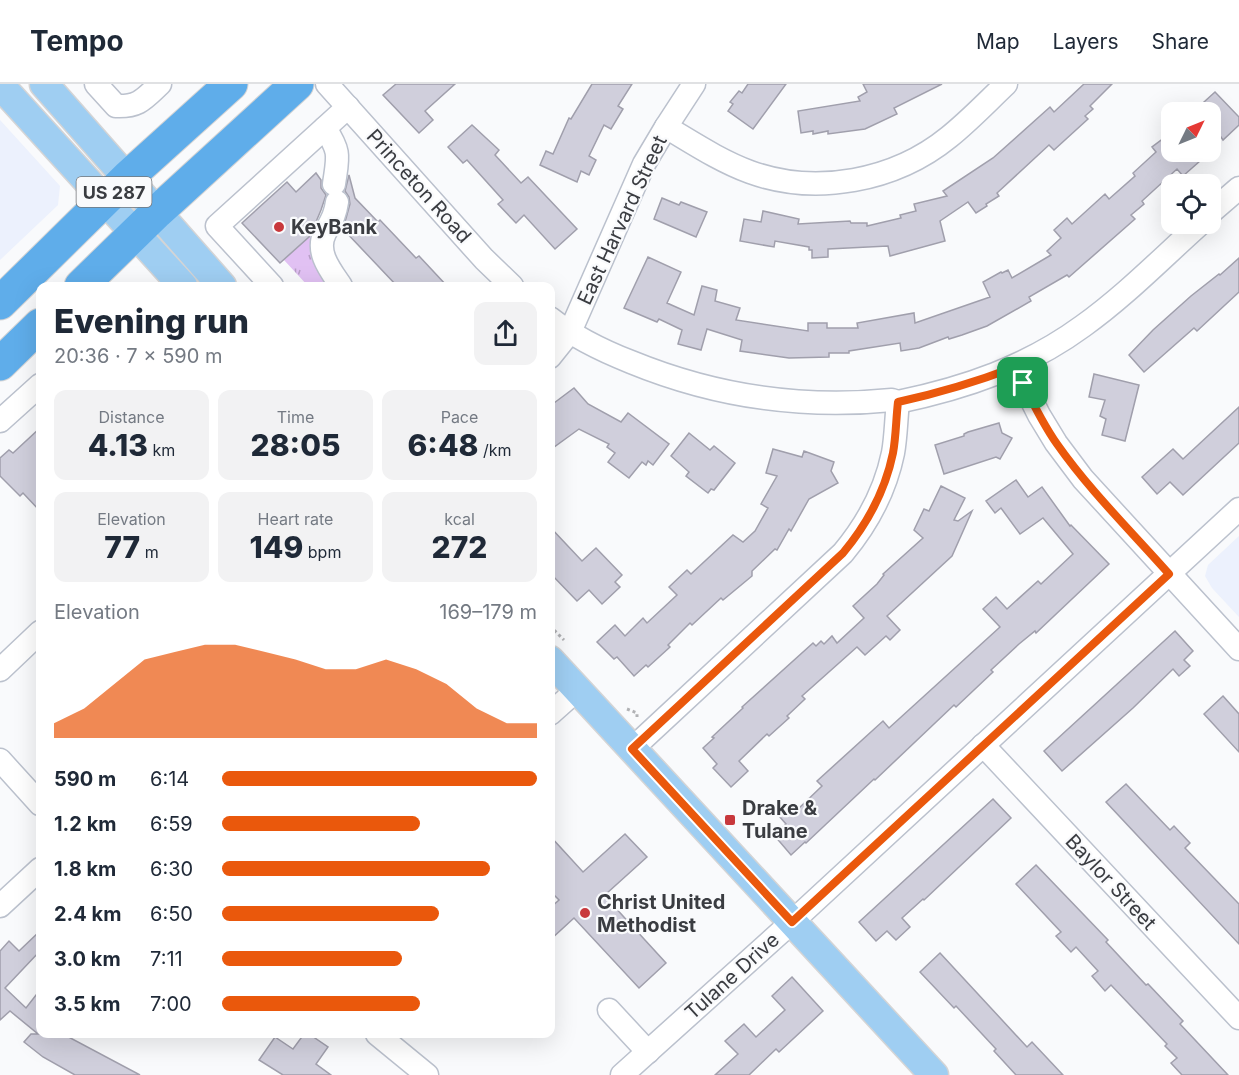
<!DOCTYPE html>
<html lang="en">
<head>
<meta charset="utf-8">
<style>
	:root { --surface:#fff; --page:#f2f2f3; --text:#1f2937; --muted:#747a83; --line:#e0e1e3; --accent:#ea580c }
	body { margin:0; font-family:Inter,sans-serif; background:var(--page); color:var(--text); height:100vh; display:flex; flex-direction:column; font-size:22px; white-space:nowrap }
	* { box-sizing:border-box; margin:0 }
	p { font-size:20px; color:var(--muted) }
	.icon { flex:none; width:33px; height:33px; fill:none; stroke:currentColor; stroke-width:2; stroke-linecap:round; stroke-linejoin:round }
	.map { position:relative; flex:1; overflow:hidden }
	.panel { position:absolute; left:36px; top:198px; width:519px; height:756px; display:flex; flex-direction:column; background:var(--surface); border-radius:12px; box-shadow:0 6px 24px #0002 }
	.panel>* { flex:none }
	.needle { width:39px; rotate:47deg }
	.tools { position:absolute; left:1161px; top:18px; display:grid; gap:12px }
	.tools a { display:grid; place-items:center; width:60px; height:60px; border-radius:12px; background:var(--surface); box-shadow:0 6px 24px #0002; font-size:30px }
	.pin { position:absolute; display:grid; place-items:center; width:51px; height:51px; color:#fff; margin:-26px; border-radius:12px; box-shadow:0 3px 9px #0006 }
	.round { display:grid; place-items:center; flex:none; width:63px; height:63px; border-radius:12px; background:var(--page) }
	.overview { display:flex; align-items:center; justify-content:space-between; height:102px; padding:0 18px }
	h1 { font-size:33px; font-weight:800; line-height:45px }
	.metrics { display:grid; grid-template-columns:repeat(3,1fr); gap:9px; height:102px; padding:6px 18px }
	.metrics div { display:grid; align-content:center; border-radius:12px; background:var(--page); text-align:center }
	.metrics b { font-size:30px; font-weight:800 }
	.metrics small { font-size:16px; font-weight:400 }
	.metrics p { font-size:16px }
	.chart { height:168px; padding:12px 18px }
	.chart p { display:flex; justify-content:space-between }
	.chart svg { width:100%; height:108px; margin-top:6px; fill:var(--accent); opacity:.7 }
	ul { padding:0 18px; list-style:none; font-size:20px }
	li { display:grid; grid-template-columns:96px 72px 1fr; align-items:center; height:45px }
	li i { height:15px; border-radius:8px; background:var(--accent) }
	header { display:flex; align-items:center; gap:36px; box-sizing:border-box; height:84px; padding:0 30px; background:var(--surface); border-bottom:2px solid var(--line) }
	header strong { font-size:28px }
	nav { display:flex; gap:33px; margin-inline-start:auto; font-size:21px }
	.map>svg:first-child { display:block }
</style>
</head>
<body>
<header>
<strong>Tempo</strong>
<nav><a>Map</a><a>Layers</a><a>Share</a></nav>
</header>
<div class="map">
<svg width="1239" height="991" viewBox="0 0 1239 991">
	<defs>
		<pattern id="grass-tufts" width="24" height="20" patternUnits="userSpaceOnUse" patternTransform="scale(1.5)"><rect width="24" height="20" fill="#e1c1f3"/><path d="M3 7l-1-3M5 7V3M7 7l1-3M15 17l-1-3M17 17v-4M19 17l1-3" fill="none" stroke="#b79ec6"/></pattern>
	</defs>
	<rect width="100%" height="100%" fill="#f9fafc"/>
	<g fill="#ecf1fd">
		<path d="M0 36 60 102 58 121 0 176Z"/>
		<path d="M1239 452V533L1212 504 1205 492 1208 481Z"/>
	</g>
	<path fill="url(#grass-tufts)" d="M311 150C310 173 316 184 329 202H308L284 176Z"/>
	<g fill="#d0cfdc" stroke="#a09fac" stroke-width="1.5">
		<path d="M396 0H455L425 27 433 36 419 49 383 11Z"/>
		<path d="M592 0H632L618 22 623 25 611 45 604 41 589 72 596 76 589 91 581 87 577 98 540 81 546 67 553 70 569 34 571 35Z"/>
		<path d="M748 0H786L753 45 728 27 733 20 730 18 739 7 742 9Z"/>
		<path d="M863 0H942L894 24 897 30 865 45 828 50V47L813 50V47L801 49 798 27 860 17 858 13 867 8Z"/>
		<path d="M1084 0H1112L1090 22 1093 25 1085 32 1088 35 1054 66 1049 61 997 109 999 112 986 120 987 122 976 129 968 118 940 137 945 157 890 172 888 162 828 165V173L812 174V166H809V163L775 157 774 163 740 157 744 135 761 138 763 127 799 135 798 140 850 137 851 139H867V142L901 134 900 131 916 127 914 120 947 112 943 107 993 74 1050 23 1054 28Z"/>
		<path d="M1215 8 1239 33V41L1223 56 1221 53 1210 62V28H1193Z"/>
		<path d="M472 41 499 66 495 71 521 99 528 93 577 145 555 165 524 131 516 139 498 120 503 116 467 76 463 79 448 63Z"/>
		<path d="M1172 48V68H1192L1200 77 1183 92 1177 85 1142 117 1144 120 1131 131 1135 135 1069 193 1067 191 1029 213 1031 217 987 242 962 251 949 255 948 253 919 264 901 267 900 259 849 267V269H829V273L789 274 740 267 742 256 707 245 701 266 678 260 682 246 659 235 657 238 624 224 648 173 681 188 667 219 694 231 702 202 717 206 715 217 740 224 736 236 808 247V239H827V244H858L857 239 914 229 915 239 990 213 983 198 1001 188 1002 189 1008 186 1012 194 1051 171 1047 167 1061 154 1054 146 1067 134 1072 140 1105 110 1109 115 1135 92 1133 89 1156 68 1152 63Z"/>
		<path d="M316 89 321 96V104L326 111 321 126 310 152 280 179 242 139 287 98 296 108Z"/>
		<path d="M349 91 355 114 378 138 380 136 416 174 419 172 447 202H397L343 145 350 120 349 113 345 107Z"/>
		<path d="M662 114 679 121 681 118 707 128 696 153 654 135Z"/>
		<path d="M1239 174V208L1197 247 1194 244 1144 288 1129 271 1153 246 1191 212 1219 190 1220 191Z"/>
		<path d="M1094 290 1139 301 1125 357 1102 351 1106 335 1100 332 1105 316 1089 313Z"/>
		<path d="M574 304 588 320 621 338 628 329 669 360 653 381 648 377 646 381 642 378 629 394 608 378 615 369 607 363 609 360 579 345 550 366V322Z"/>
		<path d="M1239 323V359L1183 411 1170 398 1157 410 1142 393 1173 365 1183 375Z"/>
		<path d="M999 339 1002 349 1012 354 1000 375 996 373 944 390 935 361 964 352V350L968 348Z"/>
		<path d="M40 344V427L23 409 20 412 0 392V374L9 366 13 369Z"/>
		<path d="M689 349 710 366 714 362 735 379 714 406 711 405 708 409 686 392 689 388 671 372Z"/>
		<path d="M773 365 802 373 804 367 834 378 831 387 838 399 809 415 791 447 789 445 777 466 775 465 752 487V492L723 516 721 514 692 541 690 539 668 561 670 563 648 583 646 581 634 592 617 573 614 575 597 558 615 541 625 552 643 534 647 539 677 511 669 503 687 486 691 490 733 451 743 458 755 447 768 424 761 420 777 392 766 389Z"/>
		<path d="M1016 396 1028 413 1042 403 1070 442 1071 441 1109 480 1036 549 1035 547 1019 560 991 586 993 588 956 623 954 621 875 696 874 695 806 759 805 758 791 771 774 751 786 740 779 732 792 721 797 726 822 702 817 697 883 637 889 644 1000 543 983 525 996 513 1007 525 1038 497 1041 500 1073 470 1043 434 1020 450 1001 424 995 429 986 417Z"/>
		<path d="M941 402 965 414 954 436 958 437 972 427 952 472 887 532 900 546 890 556 886 552 865 571 857 563 802 612 805 615 787 632 789 634 769 652 767 650 739 677 748 687 731 703 713 684 717 680 703 664 714 654 712 653 743 624 742 623 813 559 816 562 821 557 824 560 832 552 837 559 864 534 853 522 877 500 884 491 883 490 923 454 914 446 924 425 929 427Z"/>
		<path d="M550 443 582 477 596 464 622 491 615 498 620 503 602 520 589 506 577 517 550 489Z"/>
		<path d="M1175 547 1193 567 1184 576 1190 582 1179 592 1173 585 1133 624 1062 687 1044 667Z"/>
		<path d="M1223 612 1239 630V668L1204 630Z"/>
		<path d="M1126 700 1170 746 1174 742 1190 759 1185 764 1239 820V860L1106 718Z"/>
		<path d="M993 715 1011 734 924 816 923 815 902 834 910 843 896 856 887 847 876 857 859 838Z"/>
		<path d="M625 750 647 773 606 810 614 818 612 820 666 879 639 904 574 834 550 856V824L559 816 550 807V752L583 788Z"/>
		<path d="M1036 781 1108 856 1106 858 1146 901 1148 900 1183 937 1180 940 1228 991H1182L1171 979 1177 974 1165 962 1167 960 1111 901 1105 907 1092 892 1098 887 1076 863 1071 868 1056 852 1061 848 1016 800Z"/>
		<path d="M40 847V867L5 904 26 924 40 906V950H63L140 991H75L43 973 24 958 31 950H38L10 927 0 936V867L9 857 19 867Z"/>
		<path d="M940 869 1027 963 1032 958 1063 991H1016L994 967 996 965 956 922 954 924 920 888Z"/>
		<path d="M792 893 823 927 779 968 776 965 749 991H715L738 970 725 957 744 940 756 953 785 926 772 912Z"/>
		<path d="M304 950H309L328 963 316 980 331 991H283L259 976 275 953 293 965Z"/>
	</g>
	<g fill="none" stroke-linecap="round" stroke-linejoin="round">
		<defs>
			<g id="minor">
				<path d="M96 0 116 22C139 23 144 15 160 0"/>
				<path d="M327 0 484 175 512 202"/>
				<path d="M666 43C693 59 720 77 750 88 816 112 895 97 949 53 969 37 987 18 1006 0"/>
				<path d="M325 44C341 69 338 72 334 100"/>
				<path d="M337 118C335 132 331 137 325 149 315 168 331 187 341 202"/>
				<path d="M1210 129 1239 104"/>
				<path d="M272 202 217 142 348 23"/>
				<path d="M550 234C574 253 603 267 631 278 714 312 803 325 892 316L898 318C965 304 1027 283 1083 242 1125 212 1162 174 1200 140"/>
				<path d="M550 273 570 248 644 80 666 43 694 0"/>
				<path d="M1015 283 1039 331 1056 359 1083 395 1239 565"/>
				<path d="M0 337 40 301"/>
				<path d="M0 586 40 548"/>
				<path d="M550 630 578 605"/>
				<path d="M983 661 1239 934"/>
				<path d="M632 665 843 469C868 439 885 408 893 369 896 353 896 335 898 318"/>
				<path d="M0 676 40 720"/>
				<path d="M0 822 40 785"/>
				<path d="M609 926 648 968"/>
				<path d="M377 950 427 991"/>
				<path d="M622 991 792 838 1239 425"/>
			</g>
			<g id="major">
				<path d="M44 0 222 202"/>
				<path d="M0 1 183 202"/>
				<path d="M550 576 934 991"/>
			</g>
			<g id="highway">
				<path d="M81 202 157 128 297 0"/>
				<path d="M0 219 128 93 231 0"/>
				<path d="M0 280 40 241"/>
			</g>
		</defs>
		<use href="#minor" stroke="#bbc1cd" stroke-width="25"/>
		<use href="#major" stroke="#d4d4d5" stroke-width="31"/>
		<use href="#highway" stroke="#d4d4d5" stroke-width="35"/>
		<g stroke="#b1b2b5" stroke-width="3" stroke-dasharray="3 3" stroke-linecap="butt">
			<path d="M550 542 564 556"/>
			<path d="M627 625 637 629V633"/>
		</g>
		<use href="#minor" stroke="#fff" stroke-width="22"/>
		<use href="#major" stroke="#9fcef2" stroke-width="28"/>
		<use href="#highway" stroke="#5fadea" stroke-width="33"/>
	</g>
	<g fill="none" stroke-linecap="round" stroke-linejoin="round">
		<defs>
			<path id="route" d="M1015 283C1028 309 1040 336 1057 360 1090 407 1131 447 1169 490L792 838 632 665 843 469C868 439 885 408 893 369 896 353 896 335 898 318 939 309 976 298 1015 283Z"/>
		</defs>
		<use href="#route" stroke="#fff" stroke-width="12"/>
		<use href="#route" stroke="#ea580c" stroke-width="8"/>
	</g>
	<g fill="#c8383c" stroke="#f9fafc" stroke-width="2">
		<circle cx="279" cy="143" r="6"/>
		<rect x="724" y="730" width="12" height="12" rx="3"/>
		<circle cx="585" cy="829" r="6"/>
	</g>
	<g text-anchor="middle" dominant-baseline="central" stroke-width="4.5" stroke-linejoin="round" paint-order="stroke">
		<rect fill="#f9fafc" stroke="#737579" stroke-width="1.5" x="76.5" y="93" width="75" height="30" rx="4.5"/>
		<g font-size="18" font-weight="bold" fill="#3a3c41">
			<text x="114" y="108">US 287</text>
		</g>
		<g font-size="20" fill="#3a3c41" stroke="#f9fafc">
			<text transform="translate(419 102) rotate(48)">Princeton Road</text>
			<text transform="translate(622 136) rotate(-65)">East Harvard Street</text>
			<text transform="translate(1111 798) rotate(47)">Baylor Street</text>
			<text transform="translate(732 892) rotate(-42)">Tulane Drive</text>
		</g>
		<g font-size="20" font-weight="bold" fill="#3a3c41" stroke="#f9fafc" text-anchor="start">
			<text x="291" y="143">KeyBank</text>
			<text x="742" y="724">Drake &amp;<tspan x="742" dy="23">Tulane</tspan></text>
			<text x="597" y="818">Christ United<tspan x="597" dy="23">Methodist</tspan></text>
		</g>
	</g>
</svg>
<div class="tools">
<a><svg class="needle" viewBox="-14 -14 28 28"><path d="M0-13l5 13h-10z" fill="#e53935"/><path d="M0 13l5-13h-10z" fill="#747a83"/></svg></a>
<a><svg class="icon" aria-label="locate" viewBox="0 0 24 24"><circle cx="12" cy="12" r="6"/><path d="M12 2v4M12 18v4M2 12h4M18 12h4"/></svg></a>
</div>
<div class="pin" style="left:1023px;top:299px;background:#1e9e55"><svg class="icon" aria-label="arrive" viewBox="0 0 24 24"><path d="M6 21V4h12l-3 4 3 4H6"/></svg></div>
<section class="panel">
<div class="overview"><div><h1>Evening run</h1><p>20:36 · 7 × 590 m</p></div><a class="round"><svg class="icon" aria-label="share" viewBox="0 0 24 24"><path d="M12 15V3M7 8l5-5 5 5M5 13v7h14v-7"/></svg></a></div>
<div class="metrics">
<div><p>Distance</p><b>4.13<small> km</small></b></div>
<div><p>Time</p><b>28:05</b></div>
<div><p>Pace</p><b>6:48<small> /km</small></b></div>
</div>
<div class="metrics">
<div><p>Elevation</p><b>77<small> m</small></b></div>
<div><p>Heart rate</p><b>149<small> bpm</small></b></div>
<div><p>kcal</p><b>272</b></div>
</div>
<div class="chart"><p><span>Elevation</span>169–179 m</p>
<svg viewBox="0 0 160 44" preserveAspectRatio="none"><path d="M0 44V38L10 32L20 22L30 12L40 9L50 6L60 6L70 9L80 12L90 16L100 16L110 12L120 16L130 22L140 32L150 38L160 38V44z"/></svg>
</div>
<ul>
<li><b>590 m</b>6:14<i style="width:100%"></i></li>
<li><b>1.2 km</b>6:59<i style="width:63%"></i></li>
<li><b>1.8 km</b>6:30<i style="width:85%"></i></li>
<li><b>2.4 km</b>6:50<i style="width:69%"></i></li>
<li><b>3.0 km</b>7:11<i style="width:57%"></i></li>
<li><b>3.5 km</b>7:00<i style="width:63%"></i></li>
</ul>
</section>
</div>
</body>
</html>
